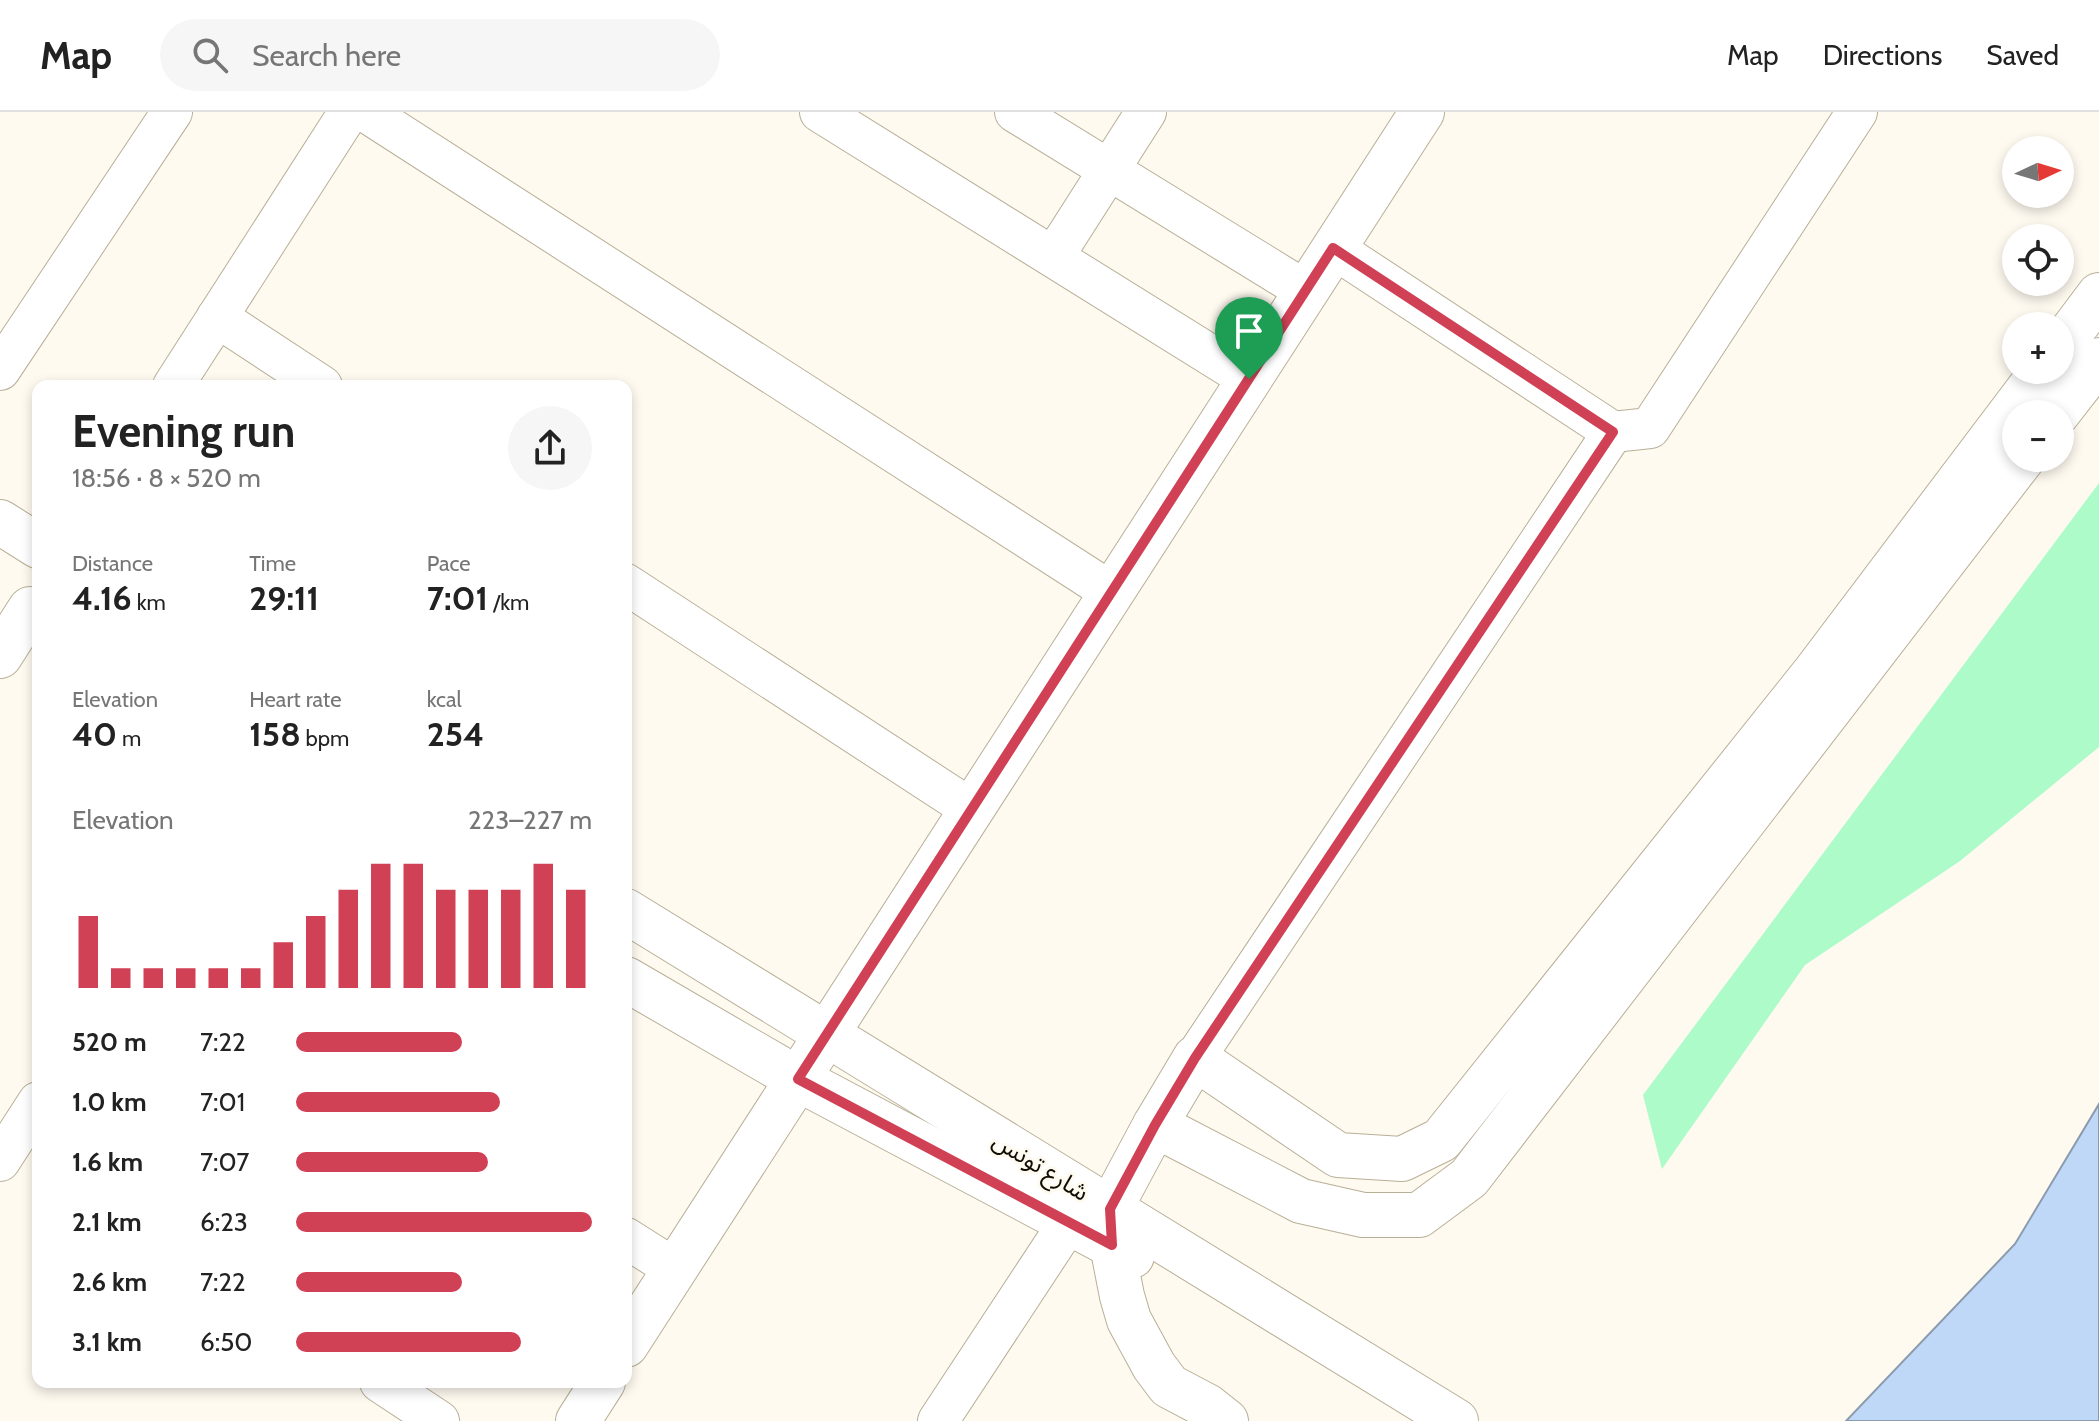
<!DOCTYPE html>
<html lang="en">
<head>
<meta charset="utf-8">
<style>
	:root { --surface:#fff; --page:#f6f6f6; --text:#222; --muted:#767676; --line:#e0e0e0; --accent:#d14156 }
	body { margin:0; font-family:Cabin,"Noto Sans Arabic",sans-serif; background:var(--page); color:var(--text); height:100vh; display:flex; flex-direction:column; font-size:30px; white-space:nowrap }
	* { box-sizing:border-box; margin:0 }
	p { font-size:26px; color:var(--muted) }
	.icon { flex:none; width:44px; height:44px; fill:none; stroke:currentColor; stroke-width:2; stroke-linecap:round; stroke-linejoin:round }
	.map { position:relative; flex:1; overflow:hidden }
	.side { position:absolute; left:32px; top:268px; width:600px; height:1008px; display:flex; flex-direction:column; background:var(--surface); border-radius:16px; box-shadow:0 4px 12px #0003 }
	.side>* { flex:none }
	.needle { width:52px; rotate:86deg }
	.fabs { position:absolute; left:2002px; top:24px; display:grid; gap:16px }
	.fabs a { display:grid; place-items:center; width:72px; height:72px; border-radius:50%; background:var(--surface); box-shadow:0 4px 12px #0003; font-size:40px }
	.pin { position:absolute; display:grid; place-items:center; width:68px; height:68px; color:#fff; margin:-82px -34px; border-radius:50% 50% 50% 0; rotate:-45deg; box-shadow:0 0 8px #0007 }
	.pin .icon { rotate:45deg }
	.round { display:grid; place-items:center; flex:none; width:84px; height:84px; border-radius:42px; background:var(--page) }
	.summary { display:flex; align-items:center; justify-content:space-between; height:136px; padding:0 40px }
	h1 { font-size:44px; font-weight:800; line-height:60px }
	.figures { display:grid; grid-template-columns:repeat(3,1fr); gap:12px; height:136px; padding:8px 40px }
	.figures div { display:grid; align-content:center }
	.figures b { font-size:34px; font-weight:800 }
	.figures small { font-size:22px; font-weight:400 }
	.figures p { font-size:22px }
	.chart { height:224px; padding:16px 40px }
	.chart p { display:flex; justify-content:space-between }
	.chart svg { width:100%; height:144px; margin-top:8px; stroke:var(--accent); stroke-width:6 }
	ul { padding:0 40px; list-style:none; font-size:26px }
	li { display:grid; grid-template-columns:128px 96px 1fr; align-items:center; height:60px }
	li i { height:20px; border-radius:10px; background:var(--accent) }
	header { display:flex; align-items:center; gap:48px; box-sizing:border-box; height:112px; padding:0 40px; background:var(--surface); border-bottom:2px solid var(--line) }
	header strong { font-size:38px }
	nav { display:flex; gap:44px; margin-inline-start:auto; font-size:28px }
	.search { width:560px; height:72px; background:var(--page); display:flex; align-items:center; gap:20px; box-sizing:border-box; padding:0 28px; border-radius:44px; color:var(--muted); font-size:30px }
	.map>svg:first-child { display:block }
</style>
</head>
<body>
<header>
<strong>Map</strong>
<div class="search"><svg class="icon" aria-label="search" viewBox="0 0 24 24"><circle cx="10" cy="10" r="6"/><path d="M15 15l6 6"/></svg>Search here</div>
<nav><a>Map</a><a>Directions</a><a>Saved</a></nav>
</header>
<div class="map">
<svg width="2099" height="1309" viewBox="0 0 2099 1309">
	<rect width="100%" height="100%" fill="#fefaf0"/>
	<path fill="#acfbc9" d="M2099 371V635L1960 749 1805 853 1662 1057 1643 983Z"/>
	<path fill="#c0d8f7" stroke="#8b9bae" stroke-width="2" d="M2099 992V1309H1846L2015 1132Z"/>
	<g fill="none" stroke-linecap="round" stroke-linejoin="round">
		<defs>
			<g id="street">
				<path d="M366 0 1111 480"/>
				<path d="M820 0 1249 267"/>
				<path d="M1015 0 1306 179"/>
				<path d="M1054 144 1146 0"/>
				<path d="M217 205 322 274"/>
				<path d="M0 258 172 0"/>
				<path d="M173 274 349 0"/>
				<path d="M1613 320 1650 316 1857 0"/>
				<path d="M626 472 971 697"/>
				<path d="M1195 946 1613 320 1333 136"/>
				<path d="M0 1049 38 990"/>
				<path d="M626 1126 675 1157"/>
				<path d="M380 1270 439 1309"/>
				<path d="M938 1309 1069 1110"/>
			</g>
			<g id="secondary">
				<path d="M2060 235 2099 183"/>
				<path d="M2057 302 2099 248"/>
				<path d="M0 410 38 434"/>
				<path d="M0 544 30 497"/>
				<path d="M626 799 1456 1309"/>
				<path d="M626 867 798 967 1132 1144"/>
				<path d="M1155 1013 1301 1089 1363 1103H1419L1469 1066 2023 346"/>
				<path d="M626 1233 1422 0"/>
				<path d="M578 1309 603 1270"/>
				<path d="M1226 1309 1207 1294 1169 1274 1154 1254 1129 1208 1122 1184 1112 1133 1110 1097 1155 1013 1195 946 1338 1043 1402 1047 1441 1028 1815 560 2043 258"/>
			</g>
		</defs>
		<use href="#street" stroke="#b8af96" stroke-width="42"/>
		<use href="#secondary" stroke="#b8af96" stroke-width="46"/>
		<use href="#street" stroke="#fff" stroke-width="40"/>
		<use href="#secondary" stroke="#fff" stroke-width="44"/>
	</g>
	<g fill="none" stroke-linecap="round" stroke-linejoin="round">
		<defs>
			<path id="route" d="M1333 136 1613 320 1195 946 1155 1013 1110 1097 1112 1133 798 967Z"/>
		</defs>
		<use href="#route" stroke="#fff" stroke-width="16"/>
		<use href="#route" stroke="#d14156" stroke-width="10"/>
	</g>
	<g text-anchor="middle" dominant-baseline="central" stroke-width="6" stroke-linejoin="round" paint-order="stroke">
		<g font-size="24" fill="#0f0c04" stroke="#fefaf0">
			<text transform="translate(1041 1054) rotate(32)">شارع تونس</text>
		</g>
	</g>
</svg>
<div class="fabs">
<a><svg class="needle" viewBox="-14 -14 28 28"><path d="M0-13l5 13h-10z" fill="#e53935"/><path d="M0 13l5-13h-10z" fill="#767676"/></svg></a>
<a><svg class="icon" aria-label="locate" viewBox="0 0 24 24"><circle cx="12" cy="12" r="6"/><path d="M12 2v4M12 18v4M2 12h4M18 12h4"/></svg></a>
<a>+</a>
<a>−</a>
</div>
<div class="pin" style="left:1249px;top:267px;background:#1e9e55"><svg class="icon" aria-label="arrive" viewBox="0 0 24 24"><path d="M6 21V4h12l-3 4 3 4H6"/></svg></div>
<section class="side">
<div class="summary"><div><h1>Evening run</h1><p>18:56 · 8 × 520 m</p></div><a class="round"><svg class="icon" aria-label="share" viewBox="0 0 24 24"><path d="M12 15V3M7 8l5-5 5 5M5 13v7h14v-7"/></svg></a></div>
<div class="figures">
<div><p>Distance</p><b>4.16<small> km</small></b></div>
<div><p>Time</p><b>29:11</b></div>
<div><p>Pace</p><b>7:01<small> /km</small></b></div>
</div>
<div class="figures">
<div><p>Elevation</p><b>40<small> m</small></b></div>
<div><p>Heart rate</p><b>158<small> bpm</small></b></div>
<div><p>kcal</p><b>254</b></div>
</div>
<div class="chart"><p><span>Elevation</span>223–227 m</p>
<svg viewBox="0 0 160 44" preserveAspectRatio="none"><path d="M5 44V22M15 44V38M25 44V38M35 44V38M45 44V38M55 44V38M65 44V30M75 44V22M85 44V14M95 44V6M105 44V6M115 44V14M125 44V14M135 44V14M145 44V6M155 44V14"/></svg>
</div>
<ul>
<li><b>520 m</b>7:22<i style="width:56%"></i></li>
<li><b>1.0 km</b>7:01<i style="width:69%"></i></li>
<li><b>1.6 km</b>7:07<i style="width:65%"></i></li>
<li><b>2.1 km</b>6:23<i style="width:100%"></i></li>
<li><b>2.6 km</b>7:22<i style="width:56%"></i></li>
<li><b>3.1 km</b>6:50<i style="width:76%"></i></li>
</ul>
</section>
</div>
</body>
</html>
